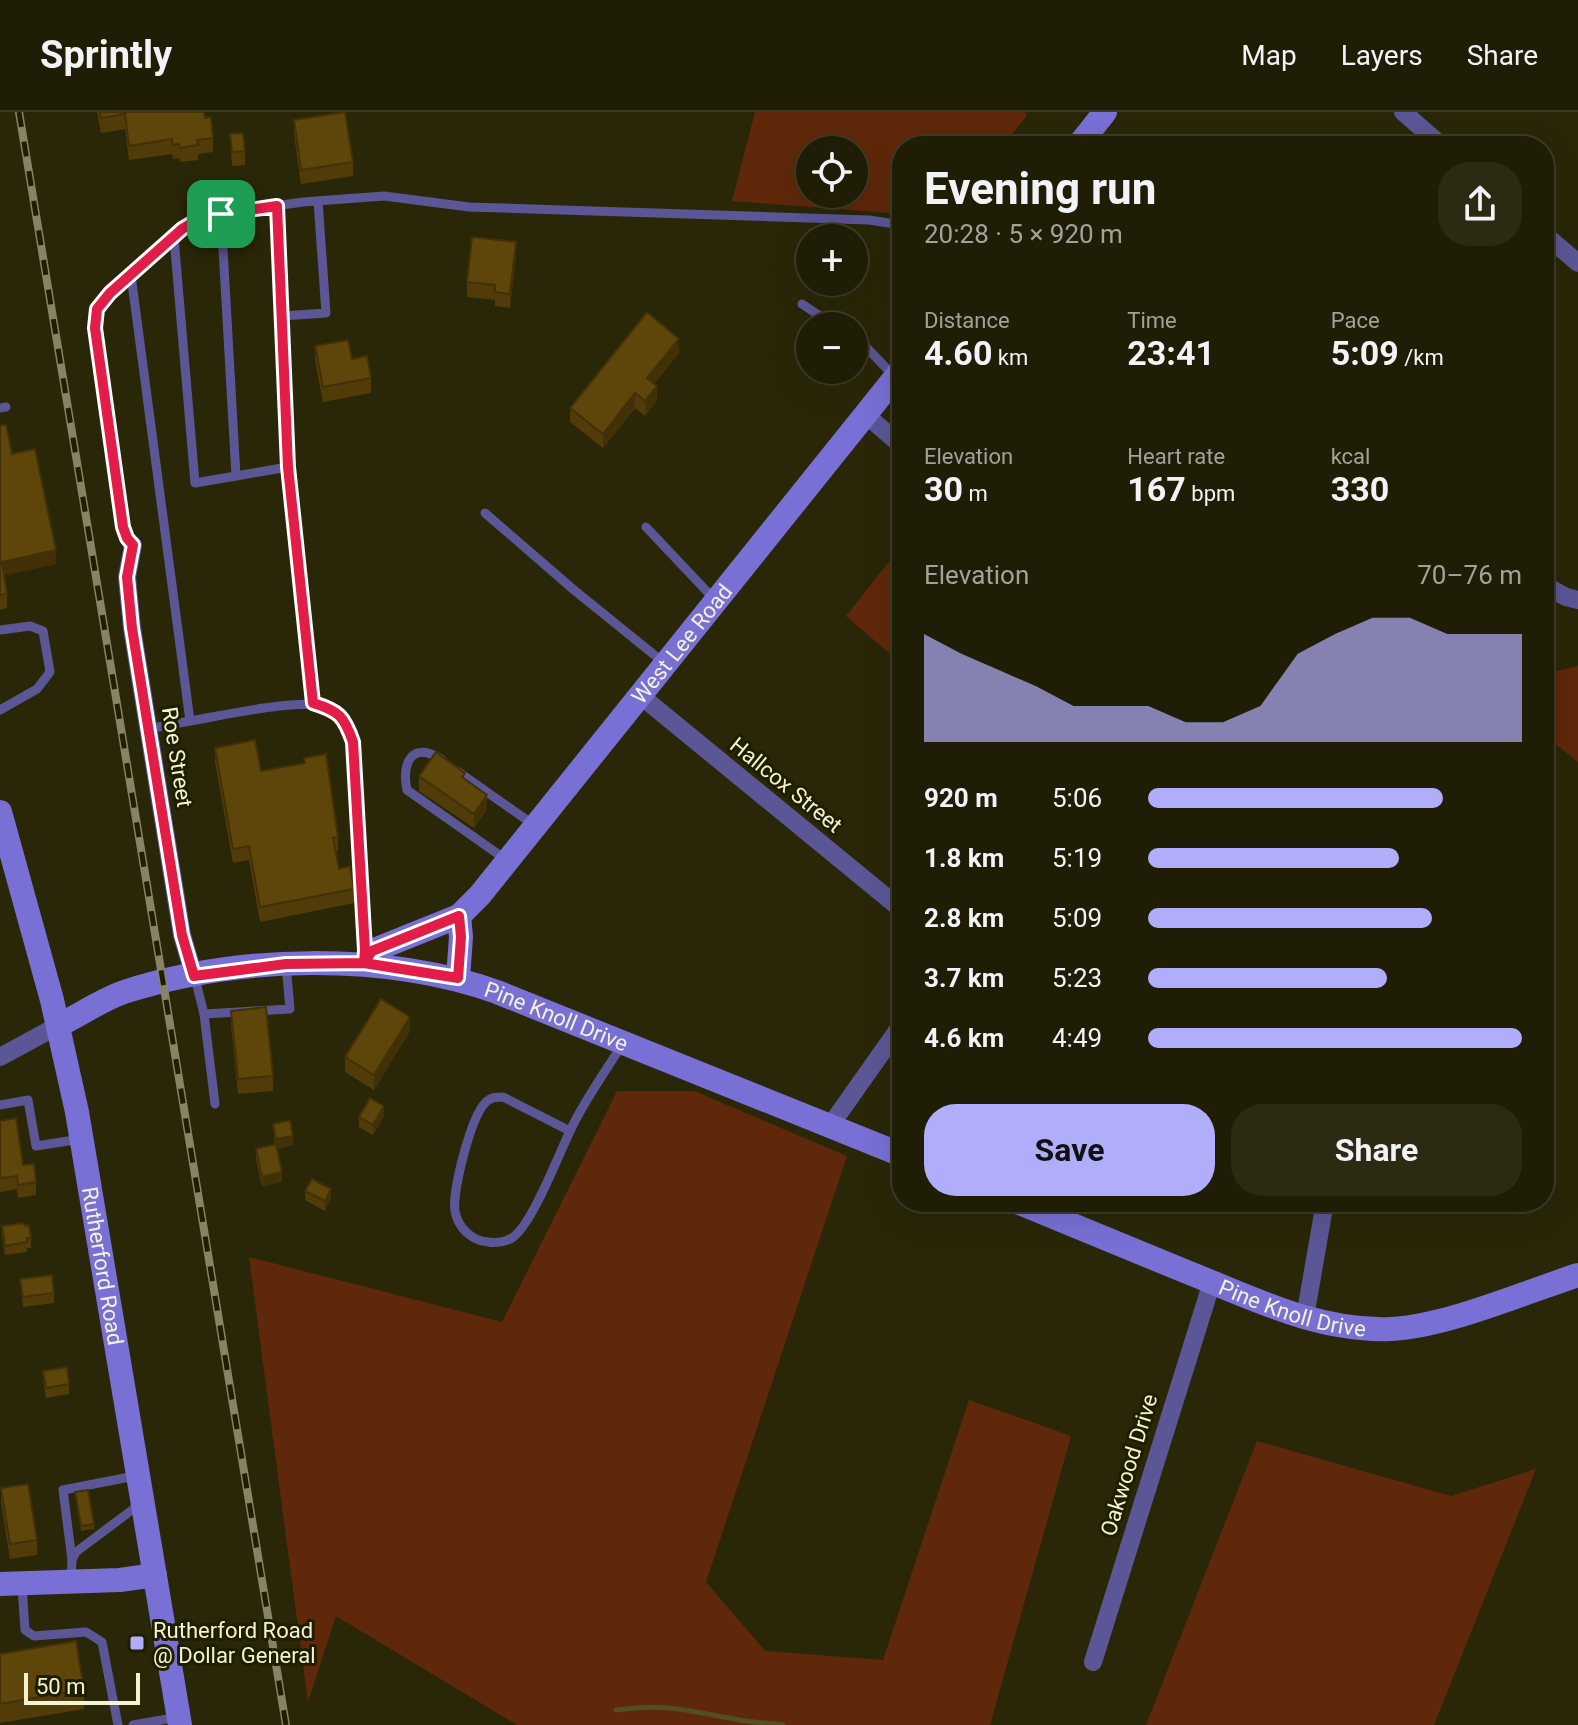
<!DOCTYPE html>
<html lang="en">
<head>
<meta charset="utf-8">
<style>
	:root { --surface:#201d06; --page:#2d2a14; --text:#f1f3f6; --muted:#a2a29b; --line:#3d3b28; --accent:#b0aefa }
	body { margin:0; font-family:Roboto,sans-serif; background:var(--page); color:var(--text); height:100vh; display:flex; flex-direction:column; font-size:30px; white-space:nowrap }
	* { box-sizing:border-box; margin:0 }
	p { font-size:26px; color:var(--muted) }
	.icon { flex:none; width:44px; height:44px; fill:none; stroke:currentColor; stroke-width:2; stroke-linecap:round; stroke-linejoin:round }
	.map { position:relative; flex:1; overflow:hidden }
	.drawer { position:absolute; left:892px; top:24px; width:662px; height:1076px; display:flex; flex-direction:column; background:var(--surface); border-radius:32px; box-shadow:0 8px 32px #0002,0 0 0 2px var(--line) }
	.drawer>* { flex:none }
	.buttons { position:absolute; left:796px; top:24px; display:grid; gap:16px }
	.buttons a { display:grid; place-items:center; width:72px; height:72px; border-radius:50%; background:var(--surface); box-shadow:0 8px 32px #0002,0 0 0 2px var(--line); font-size:40px }
	.scale { position:absolute; left:24px; bottom:20px; width:116px; box-sizing:border-box; padding-left:8px; border:4px solid #f4f2d4; border-top:0; font-size:22px; line-height:28px; white-space:nowrap; color:#f4f2d4; -webkit-text-stroke:6px #201e01; paint-order:stroke }
	.pin { position:absolute; display:grid; place-items:center; width:68px; height:68px; color:#fff; margin:-34px; border-radius:16px; box-shadow:0 4px 12px #0006 }
	.round { display:grid; place-items:center; flex:none; width:84px; height:84px; border-radius:32px; background:var(--page) }
	.summary { display:flex; align-items:center; justify-content:space-between; height:136px; padding:0 32px }
	h1 { font-size:44px; font-weight:700; line-height:60px }
	.figures { display:grid; grid-template-columns:repeat(3,1fr); gap:12px; height:136px; padding:8px 32px }
	.figures div { display:grid; align-content:center }
	.figures b { font-size:34px; font-weight:700 }
	.figures small { font-size:22px; font-weight:400 }
	.figures p { font-size:22px }
	.chart { height:224px; padding:16px 32px }
	.chart p { display:flex; justify-content:space-between }
	.chart svg { width:100%; height:144px; margin-top:8px; fill:var(--accent); opacity:.7 }
	.action { display:flex; gap:16px; margin-top:auto; padding:16px 32px }
	.action a { flex:1; height:92px; border-radius:32px; background:var(--accent); color:#111; font-size:32px; font-weight:700; line-height:92px; text-align:center }
	.action a+a { background:var(--page); color:var(--text) }
	ul { padding:0 32px; list-style:none; font-size:26px }
	li { display:grid; grid-template-columns:128px 96px 1fr; align-items:center; height:60px }
	li i { height:20px; border-radius:10px; background:var(--accent) }
	header { display:flex; align-items:center; gap:48px; box-sizing:border-box; height:112px; padding:0 40px; background:var(--surface); border-bottom:2px solid var(--line) }
	header strong { font-size:38px }
	nav { display:flex; gap:44px; margin-inline-start:auto; font-size:28px }
	.map>svg:first-child { display:block }
</style>
</head>
<body>
<header>
<strong>Sprintly</strong>
<nav><a>Map</a><a>Layers</a><a>Share</a></nav>
</header>
<div class="map">
<svg width="1578" height="1613" viewBox="0 0 1578 1613">
	<rect width="100%" height="100%" fill="#2a2708"/>
	<g fill="#5f280a" fill-rule="evenodd">
		<path d="M755 0H1024L1027 3 1003 34H902V102L732 89ZM854 38V82H810V38Z"/>
		<path d="M902 433V552L846 504Z"/>
		<path d="M1578 554V650L1553 630 1544 627V562Z"/>
		<path d="M617 979H694L847 1044 706 1470 765 1539 883 1548 969 1288 1071 1324 990 1613H517L336 1504 308 1590 249 1145 502 1210Z"/>
		<path d="M1257 1329 1451 1384 1536 1357 1434 1613H1146Z"/>
	</g>
	<g fill="none" stroke-linecap="round" stroke-linejoin="round">
		<path stroke="#534f22" stroke-width="5" d="M616 1598C669 1590 695 1601 746 1609 758 1611 771 1611 783 1613"/>
		<g stroke="#5b5796" stroke-width="9">
			<path d="M221 102 236 364 288 355 277 94"/>
			<path d="M174 126 195 371 236 364"/>
			<path d="M131 163 182 117 204 104 303 90 384 84 469 95 869 108 902 113"/>
			<path d="M802 192 835 214"/>
			<path d="M282 204 326 201 318 89"/>
			<path d="M854 229 864 233 893 263"/>
			<path d="M0 296 6 295"/>
			<path d="M288 355 313 591"/>
			<path d="M485 401 574 478 663 550"/>
			<path d="M646 415 715 488"/>
			<path d="M133 433 127 426 123 415 95 216 97 197 131 163 190 609 148 617"/>
			<path d="M0 518 30 514 43 519 50 560 37 577 0 598"/>
			<path d="M190 609C220 604 312 583 334 597 345 604 349 618 353 630L365 842"/>
			<path d="M442 648C413 628 401 650 407 678L505 747"/>
			<path d="M457 659 534 713"/>
			<path d="M195 866 204 902 290 897 286 852"/>
			<path d="M204 902 215 992"/>
			<path d="M0 993 28 988 36 1034 81 1027"/>
			<path d="M570 1019 503 985C497 985 491 985 486 990 471 1004 452 1079 455 1099 458 1116 472 1129 488 1130 495 1131 505 1130 512 1126 534 1111 561 1035 575 1009 589 982 607 957 623 931"/>
			<path d="M72 1448 63 1378 135 1364"/>
			<path d="M71 1468 72 1448 76 1440 140 1392"/>
			<path d="M22 1474 25 1518 34 1524 86 1520 102 1530 118 1613"/>
			<path d="M133 1613 179 1605"/>
		</g>
		<g stroke="#5b5796" stroke-width="18">
			<path d="M1403 0 1442 34"/>
			<path d="M1544 122 1578 151"/>
			<path d="M866 303 902 334"/>
			<path d="M133 433 127 465 132 516 182 823 194 864"/>
			<path d="M1544 473 1566 485 1578 488"/>
			<path d="M641 584 902 798"/>
			<path d="M0 945 59 913"/>
			<path d="M830 1014 902 912"/>
			<path d="M1305 1205 1325 1090"/>
			<path d="M1093 1550 1212 1170"/>
		</g>
		<g stroke="#7970d6" stroke-width="24">
			<path d="M1078 34 1105 0"/>
			<path id="s1" d="M0 700 52 888 77 1000 180 1613"/>
			<path id="s2" d="M364 851 372 839 459 804 480 783 902 257"/>
			<path d="M458 866 461 825 459 804"/>
			<path id="s3" d="M59 913C80 903 101 888 124 880 238 843 383 840 497 880L902 1043"/>
			<path id="s4" d="M1017 1090C1073 1113 1130 1136 1187 1160 1252 1186 1318 1220 1391 1217 1447 1214 1523 1181 1578 1163"/>
			<path d="M0 1472 120 1468 155 1463"/>
		</g>
		<defs>
			<path id="rail" d="M19 0 286 1613"/>
		</defs>
		<use href="#rail" stroke="#868465" stroke-width="8"/>
		<use href="#rail" stroke="#201e01" stroke-width="5" stroke-dasharray="15" stroke-linecap="butt"/>
	</g>
	<g fill="#513c09">
		<path d="M97 0H204L205 6 213 26V40L198 42V48L180 50 179 46 173 47 172 42 129 48 125 17 101 21Z"/>
		<path d="M294 8 353 50V64L301 72 294 23Z"/>
		<path d="M230 22 245 39V53L232 54Z"/>
		<path d="M516 144 510 196 495 194V188L467 185V170Z"/>
		<path d="M315 234 352 247 371 266V281L323 290 315 249Z"/>
		<path d="M679 241 654 272 657 289 645 304 635 296 603 336 570 310V296Z"/>
		<path d="M0 314 56 452 4 463 7 482V496L0 498Z"/>
		<path d="M215 636 261 659 304 651V646L338 725V739L336 740 339 757 354 777V791L260 810 249 748 233 751 215 650Z"/>
		<path d="M419 664 465 668 487 698 474 716 419 679Z"/>
		<path d="M231 899 273 964V979L238 982 231 913Z"/>
		<path d="M410 919 374 978 345 960V945Z"/>
		<path d="M384 1004 373 1023 359 1015V1005Z"/>
		<path d="M0 1009 23 1053 36 1070V1083L18 1086 17 1077 0 1080Z"/>
		<path d="M273 1012 293 1033 277 1037 282 1070 262 1074 256 1047V1037L275 1033Z"/>
		<path d="M305 1079 331 1087 325 1099 305 1088Z"/>
		<path d="M2 1114H25L31 1126V1136H27V1140L5 1143 2 1124Z"/>
		<path d="M20 1167 54 1181V1191L23 1195Z"/>
		<path d="M43 1259 69 1272V1282L46 1286 43 1268Z"/>
		<path d="M1 1376 37 1428V1443L10 1447 1 1390Z"/>
		<path d="M75 1380 94 1412V1417L81 1419Z"/>
		<path d="M0 1542 84 1577V1597L0 1611Z"/>
	</g>
	<g fill="#423107">
		<path d="M516 130V144L510 196V182Z"/>
		<path d="M679 227V241L647 281V266Z"/>
		<path d="M657 274V289L645 304V289Z"/>
		<path d="M635 281V296L603 336V322Z"/>
		<path d="M1549 377V391L1544 397V383Z"/>
		<path d="M56 438V452L2 464V450Z"/>
		<path d="M487 683V698L474 716V702Z"/>
		<path d="M410 905V919L374 978V963Z"/>
		<path d="M384 994V1004L373 1023V1013Z"/>
		<path d="M293 1024V1033L276 1037V1027Z"/>
		<path d="M282 1060V1070L262 1074V1065Z"/>
		<path d="M331 1077V1087L325 1099V1089Z"/>
	</g>
	<g fill="#5e460a" stroke="#423107" stroke-width="2">
		<path d="M100 0H204L205 6 211 5 213 26 197 28 198 33 180 36 179 32 173 33 172 27 129 34 125 2 101 6Z"/>
		<path d="M345 0 353 50 301 58 294 8Z"/>
		<path d="M243 21 245 39 232 40 230 22Z"/>
		<path d="M472 125 516 130 510 182 495 180V173L467 170Z"/>
		<path d="M647 200 679 227 647 266 657 274 645 289 635 281 603 322 570 296Z"/>
		<path d="M348 228 352 247 367 244 371 266 323 275 315 234Z"/>
		<path d="M6 312 12 342 35 337 56 438 2 450 7 482 0 483V314Z"/>
		<path d="M1544 372 1549 377 1544 383Z"/>
		<path d="M255 628 261 659 305 651 304 646 326 642 338 725 333 726 339 757 350 754 354 777 260 795 249 734 233 737 215 636Z"/>
		<path d="M436 640 465 661 462 665 487 683 474 702 419 664Z"/>
		<path d="M381 887 410 905 374 963 345 945Z"/>
		<path d="M266 895 273 964 238 967 231 899Z"/>
		<path d="M370 986 384 994 373 1013 359 1005Z"/>
		<path d="M16 1006 23 1053 34 1052 36 1070 18 1073 17 1064 0 1066V1009Z"/>
		<path d="M290 1008 293 1024 276 1027 273 1012Z"/>
		<path d="M276 1032 282 1060 262 1065 256 1037Z"/>
		<path d="M312 1067 331 1077 325 1089 305 1079Z"/>
		<path d="M24 1111 25 1114 29 1113 31 1126H27V1130L5 1134 2 1114Z"/>
		<path d="M52 1163 54 1181 23 1185 20 1167Z"/>
		<path d="M67 1255 69 1272 46 1276 43 1259Z"/>
		<path d="M28 1372 37 1428 10 1432 1 1376Z"/>
		<path d="M88 1378 94 1412 81 1414 75 1380Z"/>
		<path d="M76 1529 84 1577 0 1592V1542Z"/>
	</g>
	<g fill="none" stroke-linecap="round" stroke-linejoin="round">
		<defs>
			<path id="route" d="M221 102 204 104 182 117 110 181 97 197 95 216 123 415 127 426 133 433 127 465 132 516 182 823 194 864 286 852 364 851 458 866 461 825 459 804 372 839 364 851 365 838 353 630C344 604 339 599 313 591L288 355 277 94 221 102"/>
		</defs>
		<use href="#route" stroke="#fff" stroke-width="16"/>
		<use href="#route" stroke="#e11d48" stroke-width="10"/>
	</g>
	<rect fill="#b0aefa" stroke="#201e01" stroke-width="3" x="129" y="1523" width="16" height="16" rx="4"/>
	<g text-anchor="middle" dominant-baseline="central" stroke-width="6" stroke-linejoin="round" paint-order="stroke">
		<g font-size="22" fill="#f4f2d4" stroke="#201e01">
			<text stroke="none"><textPath href="#s2" startOffset="460">West Lee Road</textPath></text>
			<text transform="translate(177 645) rotate(81)">Roe Street</text>
			<text transform="translate(786 673) rotate(39)">Hallcox Street</text>
			<text stroke="none"><textPath href="#s3" startOffset="516">Pine Knoll Drive</textPath></text>
			<text stroke="none"><textPath href="#s1" startOffset="466">Rutherford Road</textPath></text>
			<text stroke="none"><textPath href="#s4" startOffset="296">Pine Knoll Drive</textPath></text>
			<text transform="translate(1129 1353) rotate(-73)">Oakwood Drive</text>
		</g>
		<g font-size="22" fill="#f4f2d4" stroke="#201e01" text-anchor="start">
			<text x="153" y="1518">Rutherford Road<tspan x="153" dy="25">@ Dollar General</tspan></text>
		</g>
	</g>
</svg>
<div class="buttons">
<a><svg class="icon" aria-label="locate" viewBox="0 0 24 24"><circle cx="12" cy="12" r="6"/><path d="M12 2v4M12 18v4M2 12h4M18 12h4"/></svg></a>
<a>+</a>
<a>−</a>
</div>
<div class="scale">50 m</div>
<div class="pin" style="left:221px;top:102px;background:#1e9e55"><svg class="icon" aria-label="arrive" viewBox="0 0 24 24"><path d="M6 21V4h12l-3 4 3 4H6"/></svg></div>
<section class="drawer">
<div class="summary"><div><h1>Evening run</h1><p>20:28 · 5 × 920 m</p></div><a class="round"><svg class="icon" aria-label="share" viewBox="0 0 24 24"><path d="M12 15V3M7 8l5-5 5 5M5 13v7h14v-7"/></svg></a></div>
<div class="figures">
<div><p>Distance</p><b>4.60<small> km</small></b></div>
<div><p>Time</p><b>23:41</b></div>
<div><p>Pace</p><b>5:09<small> /km</small></b></div>
</div>
<div class="figures">
<div><p>Elevation</p><b>30<small> m</small></b></div>
<div><p>Heart rate</p><b>167<small> bpm</small></b></div>
<div><p>kcal</p><b>330</b></div>
</div>
<div class="chart"><p><span>Elevation</span>70–76 m</p>
<svg viewBox="0 0 160 44" preserveAspectRatio="none"><path d="M0 44V11L10 17L20 22L30 27L40 33L50 33L60 33L70 38L80 38L90 33L100 17L110 11L120 6L130 6L140 11L150 11L160 11V44z"/></svg>
</div>
<ul>
<li><b>920 m</b>5:06<i style="width:79%"></i></li>
<li><b>1.8 km</b>5:19<i style="width:67%"></i></li>
<li><b>2.8 km</b>5:09<i style="width:76%"></i></li>
<li><b>3.7 km</b>5:23<i style="width:64%"></i></li>
<li><b>4.6 km</b>4:49<i style="width:100%"></i></li>
</ul>
<div class="action"><a>Save</a><a>Share</a></div>
</section>
</div>
</body>
</html>
